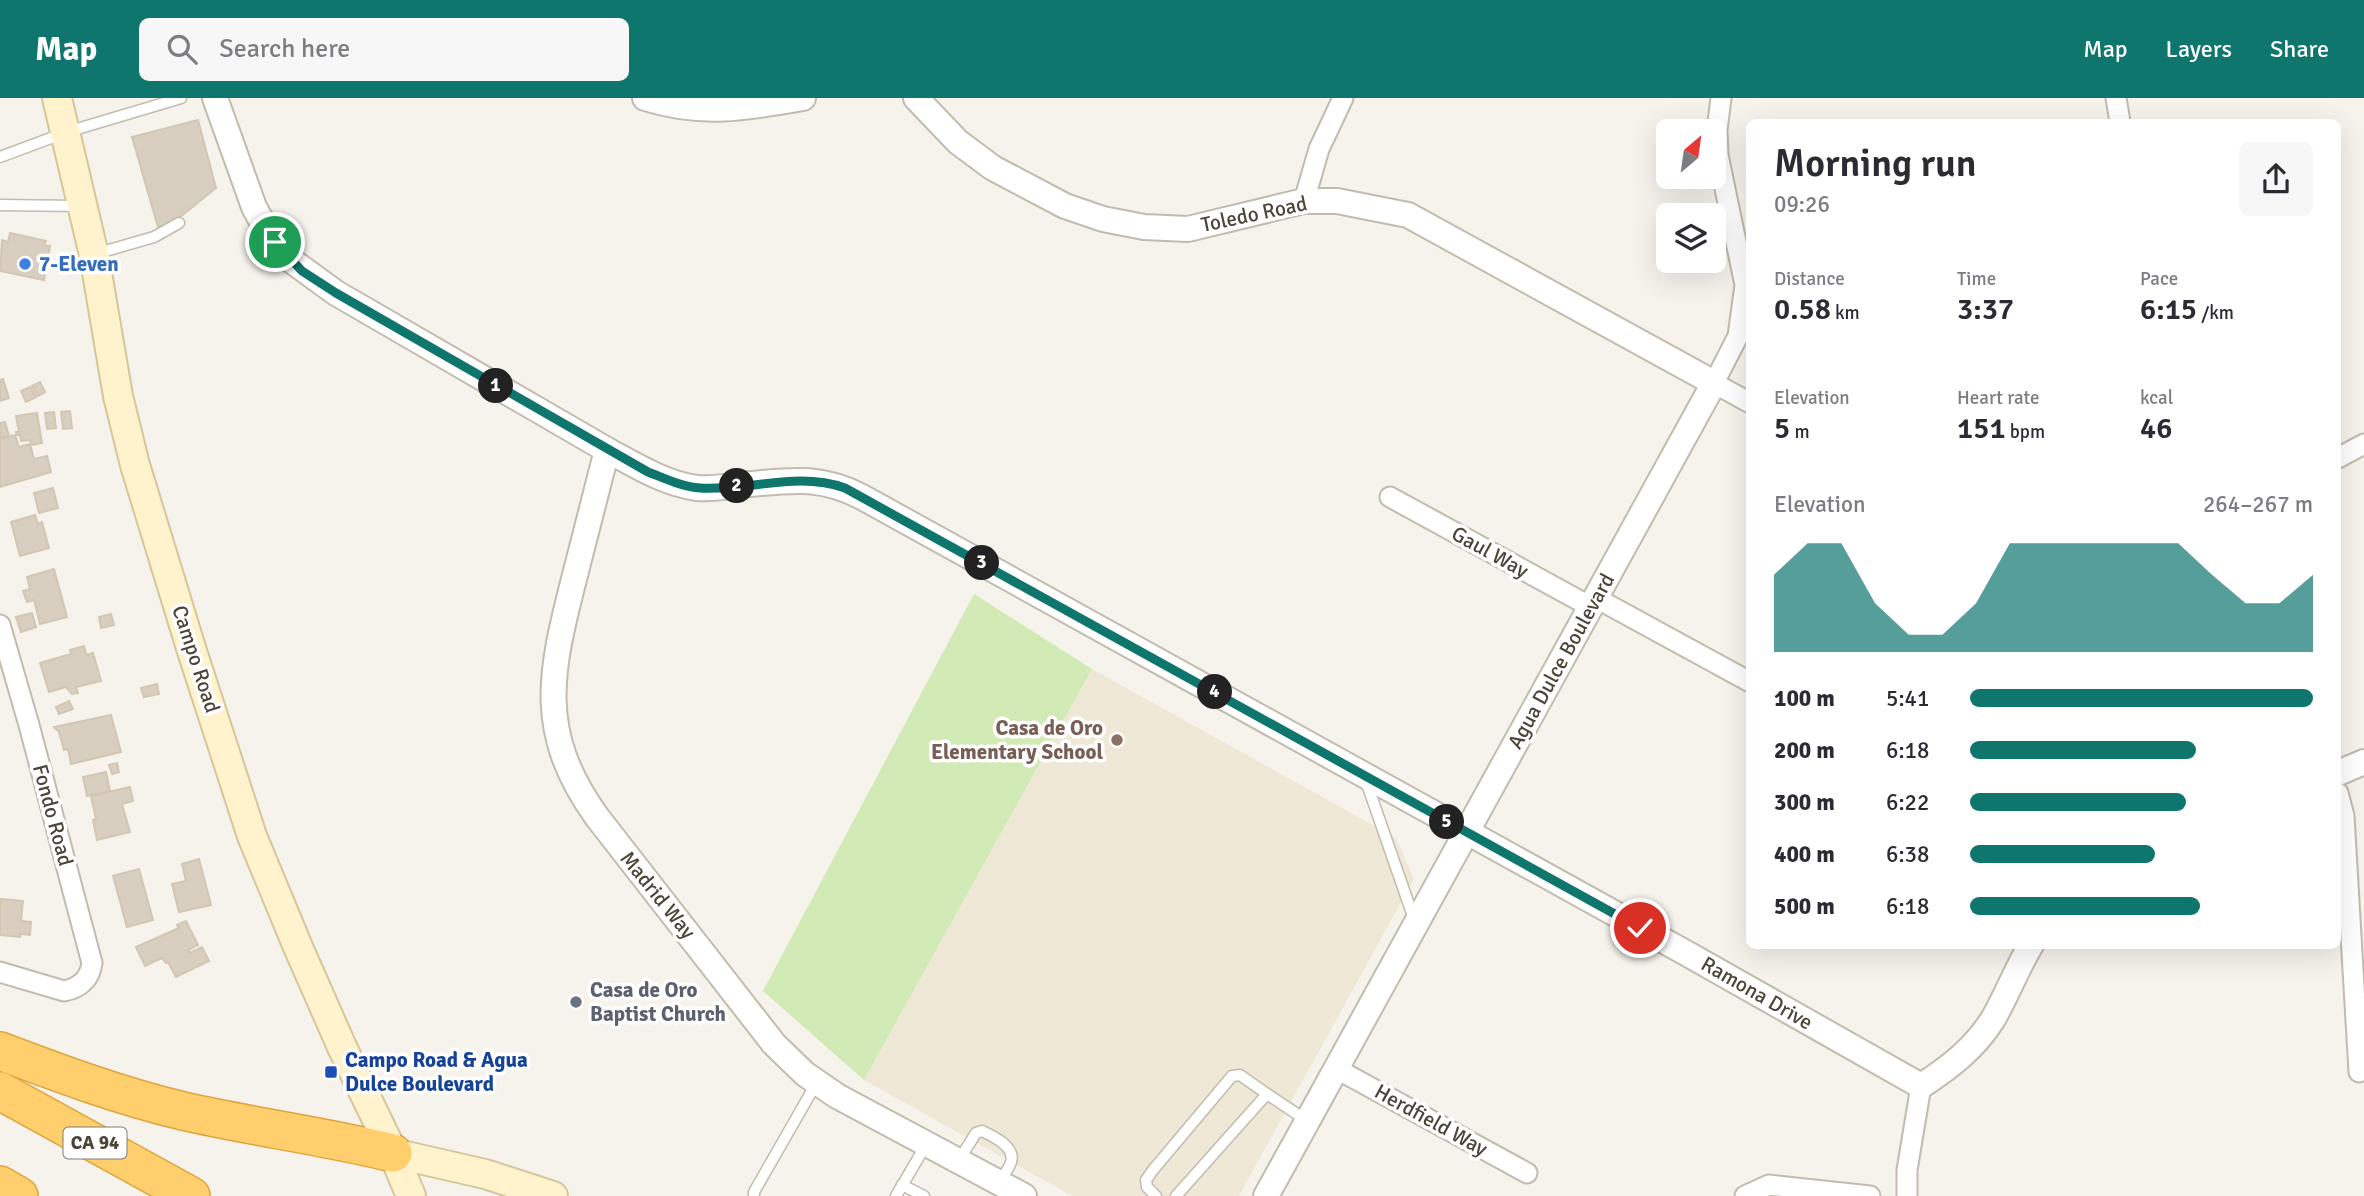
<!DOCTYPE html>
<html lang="en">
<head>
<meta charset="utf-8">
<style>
	:root { --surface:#fff; --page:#f7f7f7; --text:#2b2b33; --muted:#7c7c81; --accent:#0f766e }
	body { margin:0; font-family:Signika,sans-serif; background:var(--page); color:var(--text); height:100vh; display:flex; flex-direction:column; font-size:26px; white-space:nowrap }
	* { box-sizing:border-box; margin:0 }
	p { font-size:23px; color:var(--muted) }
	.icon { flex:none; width:38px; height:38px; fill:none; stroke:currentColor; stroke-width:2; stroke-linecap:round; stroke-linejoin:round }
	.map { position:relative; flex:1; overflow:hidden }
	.sheet { position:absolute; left:1746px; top:21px; width:595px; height:830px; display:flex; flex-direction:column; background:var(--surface); border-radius:10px; box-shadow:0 7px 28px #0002 }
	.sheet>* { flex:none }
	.needle { width:46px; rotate:29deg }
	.controls { position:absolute; left:1656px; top:21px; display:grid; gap:14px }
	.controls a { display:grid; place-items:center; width:70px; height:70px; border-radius:10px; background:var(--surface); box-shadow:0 7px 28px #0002; font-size:35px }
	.pin { position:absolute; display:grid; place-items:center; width:60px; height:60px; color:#fff; margin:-30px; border:4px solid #fff; border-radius:50%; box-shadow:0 2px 7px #0007 }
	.km { position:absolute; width:35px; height:35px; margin:-18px; border-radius:50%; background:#222; color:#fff; font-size:19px; line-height:35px; text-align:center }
	.round { display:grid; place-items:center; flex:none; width:74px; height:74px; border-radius:10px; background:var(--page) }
	.overview { display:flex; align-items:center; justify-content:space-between; height:119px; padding:0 28px }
	h1 { font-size:38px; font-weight:600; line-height:52px }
	.metrics { display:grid; grid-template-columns:repeat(3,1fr); gap:10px; height:119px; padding:7px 28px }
	.metrics div { display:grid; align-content:center }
	.metrics b { font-size:30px; font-weight:600 }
	.metrics small { font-size:19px; font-weight:400 }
	.metrics p { font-size:19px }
	.chart { height:196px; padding:14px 28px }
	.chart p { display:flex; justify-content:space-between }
	.chart svg { width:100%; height:126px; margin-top:7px; fill:var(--accent); opacity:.7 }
	ul { padding:0 28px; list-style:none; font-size:23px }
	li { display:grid; grid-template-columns:112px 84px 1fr; align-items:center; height:52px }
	li i { height:18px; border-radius:9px; background:var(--accent) }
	header { display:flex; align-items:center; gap:42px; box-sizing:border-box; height:98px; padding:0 35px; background:var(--accent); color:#fff }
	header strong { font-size:33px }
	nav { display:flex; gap:38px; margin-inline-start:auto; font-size:24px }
	.search { width:490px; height:63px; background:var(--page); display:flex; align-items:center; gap:18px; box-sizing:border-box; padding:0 24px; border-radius:10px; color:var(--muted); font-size:26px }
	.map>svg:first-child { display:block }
</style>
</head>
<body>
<header>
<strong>Map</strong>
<div class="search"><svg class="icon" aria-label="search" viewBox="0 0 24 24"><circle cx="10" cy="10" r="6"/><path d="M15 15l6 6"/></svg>Search here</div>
<nav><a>Map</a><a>Layers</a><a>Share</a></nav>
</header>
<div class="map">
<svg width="2364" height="1098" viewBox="0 0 2364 1098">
	<rect width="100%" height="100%" fill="#f6f3ec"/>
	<path fill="#efe8d6" d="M1092 571 1396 740 1414 781 1239 1098H1072L864 982Z"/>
	<path fill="#d2eab5" d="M974 496 1092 571 864 982 763 893Z"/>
	<g fill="#d8cfc1" stroke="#d3c7b4" stroke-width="2">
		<path d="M198 22 216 90 169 128 158 129 132 39Z"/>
		<path d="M10 135 46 143 44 147 50 148 44 182 0 173 2 142 8 144Z"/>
		<path d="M3 281 9 300 0 303V282Z"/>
		<path d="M40 284 45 294 38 298 32 288Z"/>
		<path d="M30 289 36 299 26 304 21 293Z"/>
		<path d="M70 313 72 330 63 331 61 314Z"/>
		<path d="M54 314 56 330 47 331 45 315Z"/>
		<path d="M37 315 42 345 31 347 30 342 21 343 20 337H17L16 334H19L16 318Z"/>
		<path d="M5 324 9 338 0 340V325Z"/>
		<path d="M15 337 19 349 30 346 34 361 47 358 51 374 0 389V341Z"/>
		<path d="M53 390 58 410 39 415 34 395Z"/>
		<path d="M35 417 38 426 42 424 49 450 20 458 11 424Z"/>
		<path d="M54 471 67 519 40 526 34 502 27 504 23 493 30 491 27 479Z"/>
		<path d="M32 515 36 529 21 534 16 519Z"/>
		<path d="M111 516 114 527 101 530 99 519Z"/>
		<path d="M84 548 86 557 93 555 101 583 76 589 78 595 72 596 66 589 49 594 40 565 71 556 70 552Z"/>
		<path d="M157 586 159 596 144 599 141 590Z"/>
		<path d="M69 603 73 611 59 616 56 609Z"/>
		<path d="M111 617 121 654 71 666 68 651 64 652 59 634 54 629Z"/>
		<path d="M117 665 119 674 112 676 109 667Z"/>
		<path d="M106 674 110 693 87 698 83 679Z"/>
		<path d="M130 689 133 703 122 706 130 734 97 742 93 722 96 721 91 698Z"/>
		<path d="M199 761 211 807 179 814 172 786 186 783 182 766Z"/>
		<path d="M139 771 153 822 127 829 113 778Z"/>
		<path d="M0 801 23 803 21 823 31 824 30 837 20 836V839L0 837Z"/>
		<path d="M186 823 198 847 188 852 190 855 202 849 209 863 176 879 168 864 166 865 162 860 145 868 136 849 179 830 177 827Z"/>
	</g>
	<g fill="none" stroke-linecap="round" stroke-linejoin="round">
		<defs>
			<g id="service">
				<path d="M0 59 67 34 181 0"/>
				<path d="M0 107 80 108"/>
				<path d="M95 156 154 139 179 125"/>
				<path d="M1366 683 1414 821"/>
				<path d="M1267 996 1306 1022"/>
				<path d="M959 1062 976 1035 982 1033C993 1038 1016 1049 1011 1064 1009 1071 1003 1078 999 1084"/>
				<path d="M902 1087 924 1098"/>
				<path d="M754 1098V1094L817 984"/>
				<path d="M896 1098 927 1045"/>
				<path d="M1156 1098 1147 1089 1146 1082 1153 1072 1232 978 1240 977 1267 996 1176 1098"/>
			</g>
			<g id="minor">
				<path d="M1721 0 1717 32 1718 57 1745 187 1738 238 1714 285 1750 305"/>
				<path d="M2116 0 2120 24"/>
				<path d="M1304 103 1319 51 1343 0"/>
				<path d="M2338 360 2364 346"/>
				<path d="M1390 399 1591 509"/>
				<path d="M1596 500 1750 584"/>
				<path d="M0 527 29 627 92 865C90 881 80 890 64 893L0 874"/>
				<path d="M2338 695 2344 718 2359 974"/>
				<path d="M1335 970 1527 1075"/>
				<path d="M1745 1098 1769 1087 1870 1098"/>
				<path d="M1907 1098V1072L1921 988"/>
			</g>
			<g id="tertiary">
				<path d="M215 0 254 109 267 133 292 163 336 195 607 352C635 367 665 386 697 390 711 391 726 389 740 387 788 383 817 376 862 399L1686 855 1921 988C1949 970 1975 950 1993 921 2007 897 2017 870 2031 847"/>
				<path d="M645 0C702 18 746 10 803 0"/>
				<path d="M916 0 958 44 993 70 1065 108 1103 121 1144 129 1188 131 1304 103H1337L1408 117 1714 285 1266 1098"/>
				<path d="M607 352C596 395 585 438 574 481 550 575 536 634 597 719L774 946 805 976 837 998 1024 1098"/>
				<path d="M2338 675 2364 664"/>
			</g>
			<g id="secondary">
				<path d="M57 0 94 157 118 298 135 367 191 550 252 738 298 849 342 949 393 1055 411 1098"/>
				<path d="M393 1055 485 1076 553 1098"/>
			</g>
			<g id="motorway">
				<path d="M0 953C61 976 120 998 183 1013 253 1029 324 1038 393 1055"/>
				<path d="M0 993 191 1098"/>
				<path d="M0 1087 19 1098"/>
			</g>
		</defs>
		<use href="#service" stroke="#c2bbae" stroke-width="13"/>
		<use href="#minor" stroke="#c2bbae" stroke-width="23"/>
		<use href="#tertiary" stroke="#c2bbae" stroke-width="28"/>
		<use href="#secondary" stroke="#d6c79b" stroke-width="32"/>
		<use href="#motorway" stroke="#e0a43c" stroke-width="40"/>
		<use href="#service" stroke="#fff" stroke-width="10"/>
		<use href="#minor" stroke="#fff" stroke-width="19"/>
		<use href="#tertiary" stroke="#fff" stroke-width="24"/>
		<use href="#secondary" stroke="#fff3cd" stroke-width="28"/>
		<use href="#motorway" stroke="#ffcf6e" stroke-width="37"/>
	</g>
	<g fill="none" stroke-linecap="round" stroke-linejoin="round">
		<defs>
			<path id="route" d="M275 144 302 173 336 195 648 374C664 380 682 389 700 390 749 393 797 373 845 390L1640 830"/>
		</defs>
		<use href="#route" stroke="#fff" stroke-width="14"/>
		<use href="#route" stroke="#0f766e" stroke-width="9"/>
	</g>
	<circle fill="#3f7fe0" stroke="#fff" stroke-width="2.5" cx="25" cy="166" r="7"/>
	<circle fill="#8d6e63" stroke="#fff" stroke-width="2.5" cx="1117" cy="642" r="7"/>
	<circle fill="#6b7280" stroke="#fff" stroke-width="2.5" cx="576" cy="904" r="7"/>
	<rect fill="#1a4fb4" stroke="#fff" stroke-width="2.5" x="324" y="967" width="14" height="14" rx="3.5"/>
	<g text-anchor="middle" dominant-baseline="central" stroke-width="7" stroke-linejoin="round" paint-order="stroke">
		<rect fill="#fff" stroke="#817c74" stroke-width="2" x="63.5" y="1029.5" width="63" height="31" rx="5"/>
		<g font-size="19" font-weight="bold" fill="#4b4439">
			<text x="95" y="1045">CA 94</text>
		</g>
		<g font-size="21" fill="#4b4439" stroke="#fff">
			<text transform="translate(1254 116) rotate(-12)">Toledo Road</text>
			<text transform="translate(1490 454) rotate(29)">Gaul Way</text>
			<text transform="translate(196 561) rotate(72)">Campo Road</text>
			<text transform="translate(1561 563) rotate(-61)">Agua Dulce Boulevard</text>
			<text transform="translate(53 717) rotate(75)">Fondo Road</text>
			<text transform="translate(658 797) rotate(51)">Madrid Way</text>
			<text transform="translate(1757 895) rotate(30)">Ramona Drive</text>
			<text transform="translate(1431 1022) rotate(29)">Herdfield Way</text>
		</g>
		<g font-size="21" font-weight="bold" fill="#366cbe" stroke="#fff" text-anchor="start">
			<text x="39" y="166">7-Eleven</text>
		</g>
		<g font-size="21" font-weight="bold" fill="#785e54" stroke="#fff" text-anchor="end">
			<text x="1103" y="630">Casa de Oro<tspan x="1103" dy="24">Elementary School</tspan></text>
		</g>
		<g font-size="21" font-weight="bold" fill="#5b616d" stroke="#fff" text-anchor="start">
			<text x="590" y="892">Casa de Oro<tspan x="590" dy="24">Baptist Church</tspan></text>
		</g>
		<g font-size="21" font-weight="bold" fill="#164399" stroke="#fff" text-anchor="start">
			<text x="345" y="962">Campo Road &amp; Agua<tspan x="345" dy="24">Dulce Boulevard</tspan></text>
		</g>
	</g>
</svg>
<div class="controls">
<a><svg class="needle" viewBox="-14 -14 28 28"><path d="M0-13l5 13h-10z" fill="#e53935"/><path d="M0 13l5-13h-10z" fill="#7c7c81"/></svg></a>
<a><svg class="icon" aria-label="layers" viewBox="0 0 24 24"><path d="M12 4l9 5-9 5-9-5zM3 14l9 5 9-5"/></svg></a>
</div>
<div class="pin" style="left:275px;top:144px;background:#1e9e55"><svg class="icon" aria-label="arrive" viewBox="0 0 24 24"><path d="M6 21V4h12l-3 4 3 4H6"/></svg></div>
<div class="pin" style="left:1640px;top:830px;background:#d93025"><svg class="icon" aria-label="check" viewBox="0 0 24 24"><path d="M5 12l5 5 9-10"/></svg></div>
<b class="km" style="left:496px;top:288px">1</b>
<b class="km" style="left:737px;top:388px">2</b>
<b class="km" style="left:982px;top:465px">3</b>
<b class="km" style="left:1215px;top:594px">4</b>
<b class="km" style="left:1447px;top:724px">5</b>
<section class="sheet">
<div class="overview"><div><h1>Morning run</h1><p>09:26</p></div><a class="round"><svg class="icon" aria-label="share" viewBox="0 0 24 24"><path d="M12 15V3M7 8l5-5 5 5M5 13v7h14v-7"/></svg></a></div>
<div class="metrics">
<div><p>Distance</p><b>0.58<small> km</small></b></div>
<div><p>Time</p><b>3:37</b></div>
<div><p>Pace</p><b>6:15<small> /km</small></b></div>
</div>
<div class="metrics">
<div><p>Elevation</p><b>5<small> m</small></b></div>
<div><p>Heart rate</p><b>151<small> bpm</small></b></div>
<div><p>kcal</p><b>46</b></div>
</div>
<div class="chart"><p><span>Elevation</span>264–267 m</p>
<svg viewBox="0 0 160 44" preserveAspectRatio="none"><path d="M0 44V17L10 6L20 6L30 27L40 38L50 38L60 27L70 6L80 6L90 6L100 6L110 6L120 6L130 17L140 27L150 27L160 17V44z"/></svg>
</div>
<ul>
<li><b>100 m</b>5:41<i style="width:100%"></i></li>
<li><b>200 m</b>6:18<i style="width:66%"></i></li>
<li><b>300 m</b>6:22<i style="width:63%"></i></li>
<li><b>400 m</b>6:38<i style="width:54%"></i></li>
<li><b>500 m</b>6:18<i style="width:67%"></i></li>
</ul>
</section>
</div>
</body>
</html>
